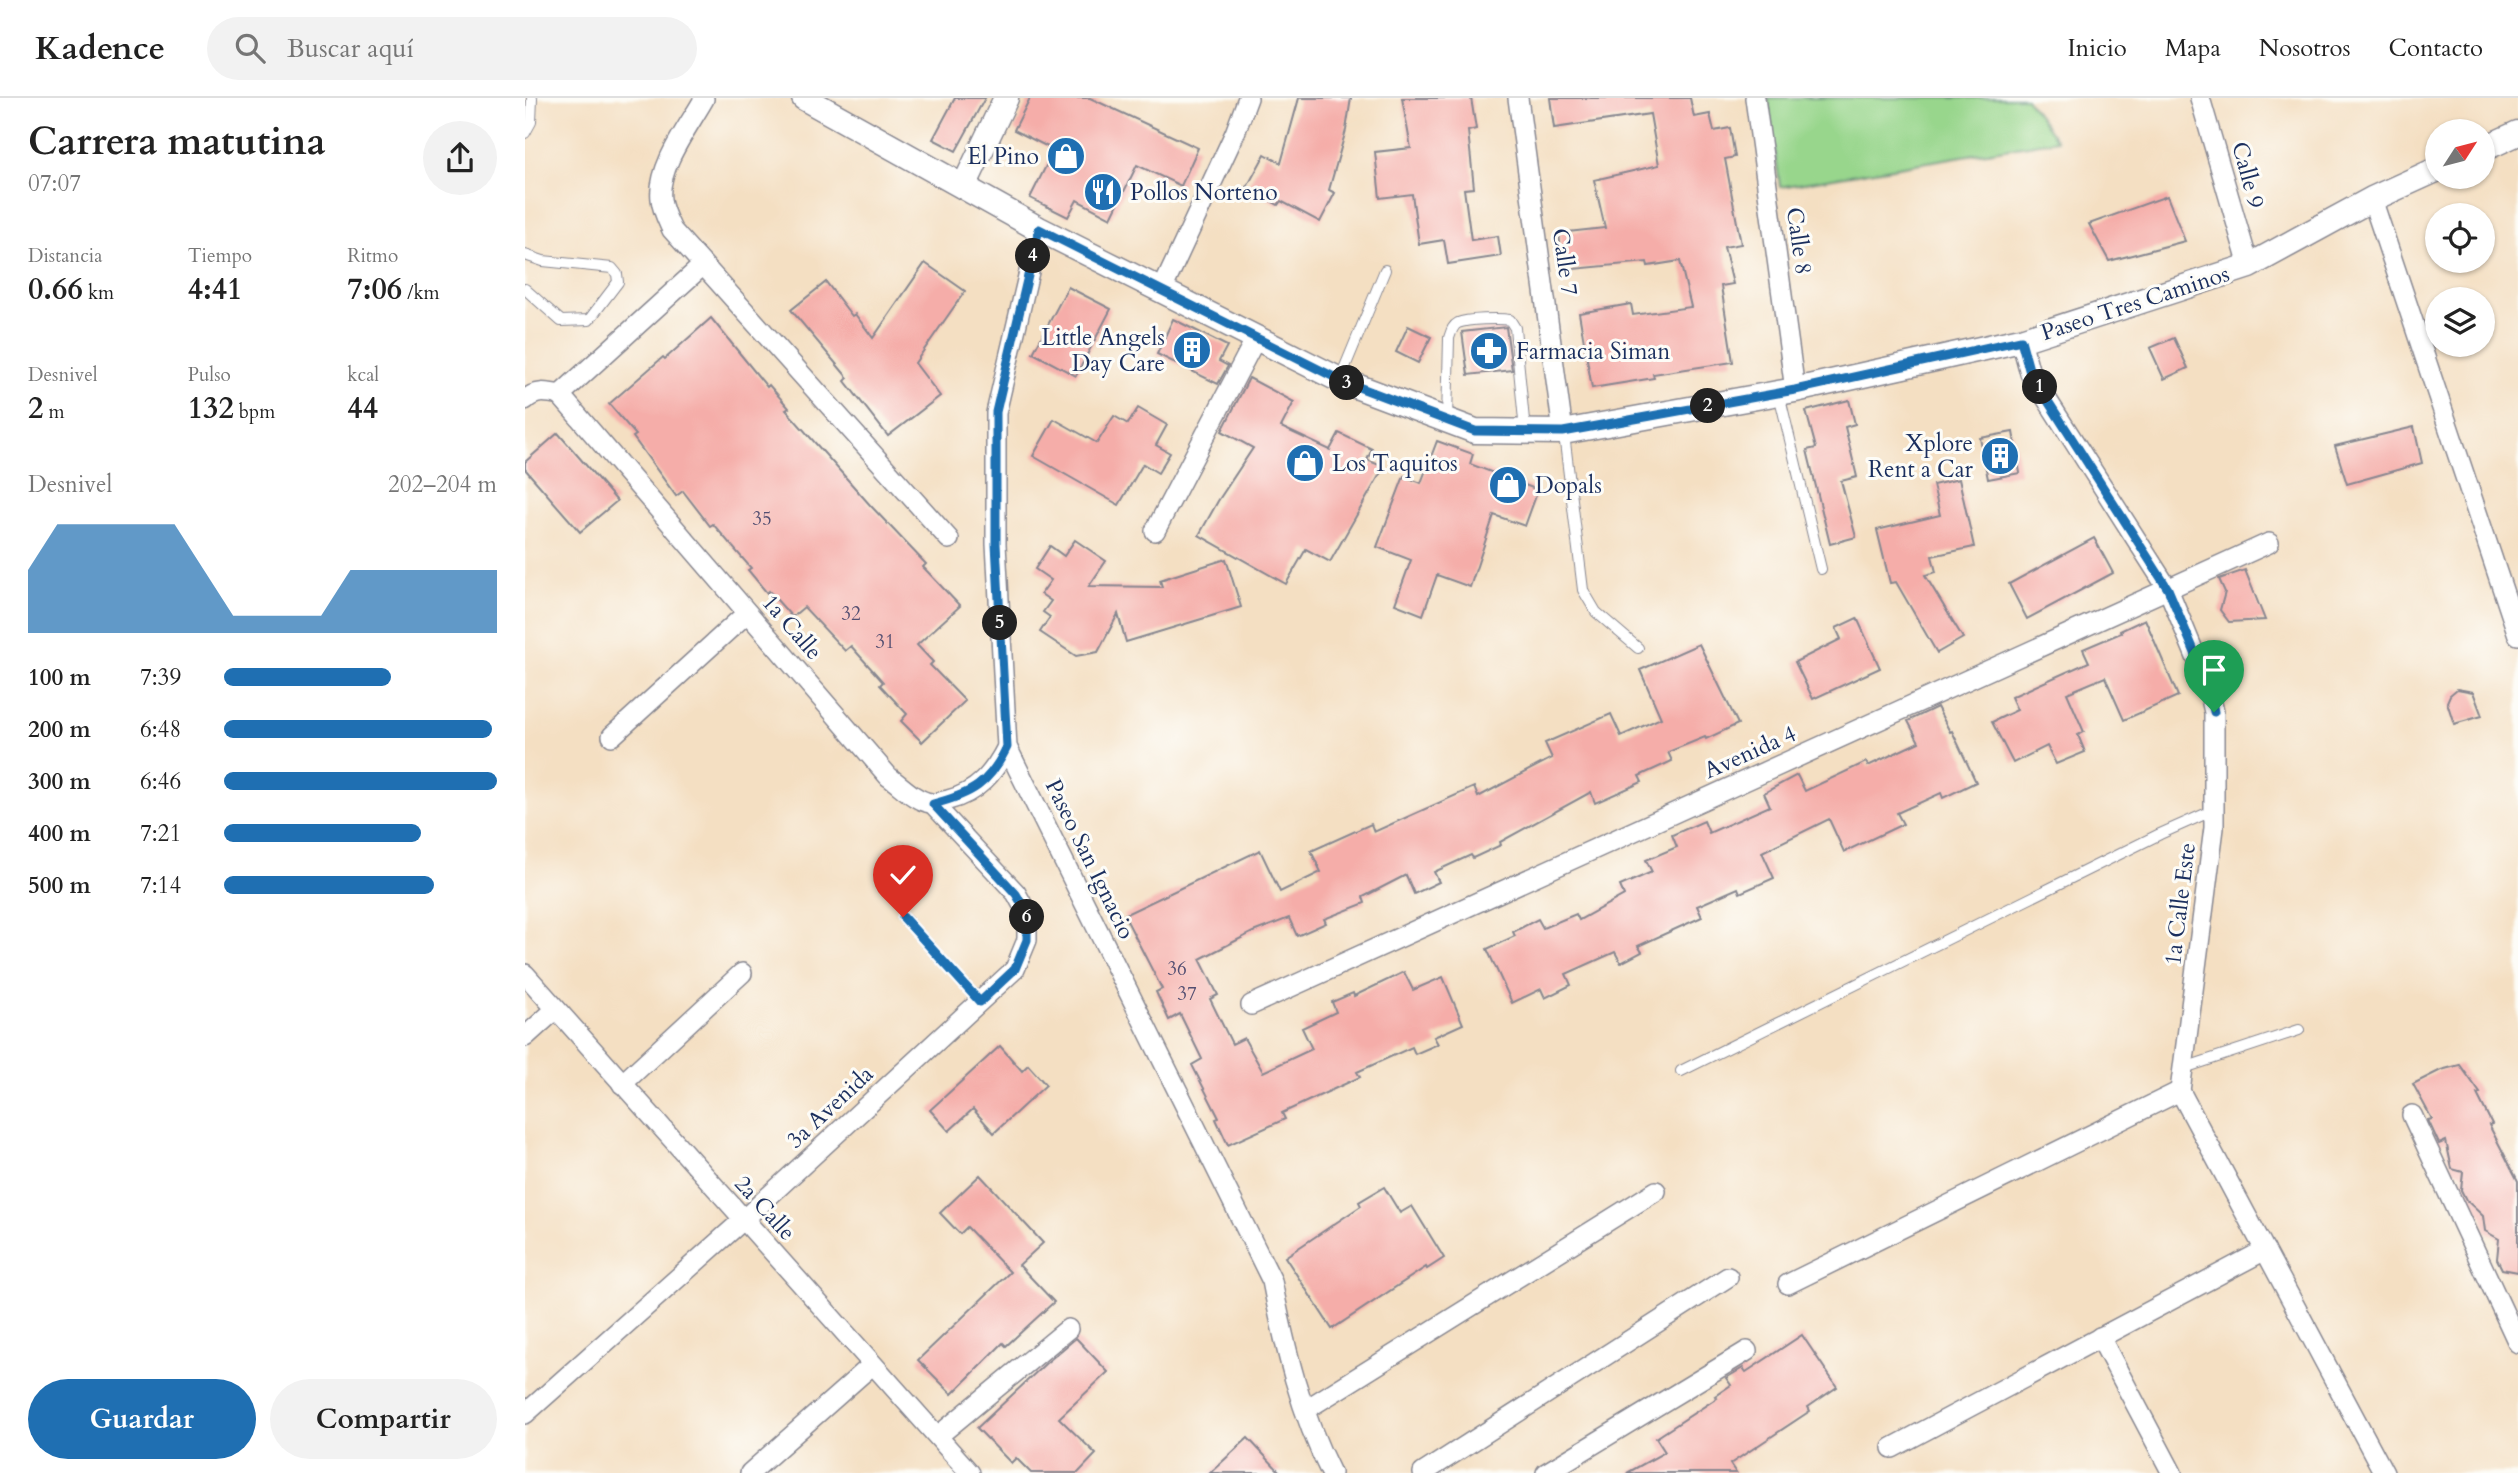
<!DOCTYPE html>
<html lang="es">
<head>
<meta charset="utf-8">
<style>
	:root { --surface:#fff; --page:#f2f2f2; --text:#222; --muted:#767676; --line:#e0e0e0; --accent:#1f6fb2 }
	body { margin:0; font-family:Cardo,serif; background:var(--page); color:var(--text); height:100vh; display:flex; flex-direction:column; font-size:26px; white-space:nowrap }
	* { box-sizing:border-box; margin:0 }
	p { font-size:23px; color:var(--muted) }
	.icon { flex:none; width:38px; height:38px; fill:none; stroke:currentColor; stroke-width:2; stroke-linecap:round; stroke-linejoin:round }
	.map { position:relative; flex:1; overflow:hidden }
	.panel { display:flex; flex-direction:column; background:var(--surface); width:525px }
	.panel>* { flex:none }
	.needle { width:46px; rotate:54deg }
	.fabs { position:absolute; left:1900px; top:21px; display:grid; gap:14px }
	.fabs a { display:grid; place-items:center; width:70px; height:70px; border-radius:50%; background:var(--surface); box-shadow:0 2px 5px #0004; font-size:35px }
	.pin { position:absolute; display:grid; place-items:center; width:60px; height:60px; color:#fff; margin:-72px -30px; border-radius:50% 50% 50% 0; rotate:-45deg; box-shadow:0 0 7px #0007 }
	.pin .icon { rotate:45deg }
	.km { position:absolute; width:35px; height:35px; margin:-18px; border-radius:50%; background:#222; color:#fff; font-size:19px; line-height:35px; text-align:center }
	.round { display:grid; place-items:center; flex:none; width:74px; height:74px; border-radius:37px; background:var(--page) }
	.overview { display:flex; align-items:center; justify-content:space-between; height:119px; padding:0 28px }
	h1 { font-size:38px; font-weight:700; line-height:52px }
	.stats { display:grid; grid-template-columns:repeat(3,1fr); gap:10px; height:119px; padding:7px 28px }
	.stats div { display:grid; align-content:center }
	.stats b { font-size:30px; font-weight:700 }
	.stats small { font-size:19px; font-weight:400 }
	.stats p { font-size:19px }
	.chart { height:196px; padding:14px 28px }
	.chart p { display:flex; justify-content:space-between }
	.chart svg { width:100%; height:126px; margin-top:7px; fill:var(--accent); opacity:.7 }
	.cta { display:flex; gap:14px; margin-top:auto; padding:14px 28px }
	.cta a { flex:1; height:80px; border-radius:42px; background:var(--accent); color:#fff; font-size:28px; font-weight:700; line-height:80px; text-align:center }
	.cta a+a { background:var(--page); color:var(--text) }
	ul { padding:0 28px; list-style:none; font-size:23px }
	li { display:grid; grid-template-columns:112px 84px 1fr; align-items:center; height:52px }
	li i { height:18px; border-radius:9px; background:var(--accent) }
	header { display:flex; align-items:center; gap:42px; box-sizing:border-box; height:98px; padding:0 35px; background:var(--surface); border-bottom:2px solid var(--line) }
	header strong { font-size:33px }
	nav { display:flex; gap:38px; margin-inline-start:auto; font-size:24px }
	.search { width:490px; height:63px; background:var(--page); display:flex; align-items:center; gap:18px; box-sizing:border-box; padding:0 24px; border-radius:38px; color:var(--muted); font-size:26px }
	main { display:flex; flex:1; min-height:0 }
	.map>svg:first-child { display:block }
</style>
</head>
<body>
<header>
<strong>Kadence</strong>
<div class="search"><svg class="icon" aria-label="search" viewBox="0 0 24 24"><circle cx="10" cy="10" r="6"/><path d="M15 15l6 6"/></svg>Buscar aquí</div>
<nav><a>Inicio</a><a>Mapa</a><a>Nosotros</a><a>Contacto</a></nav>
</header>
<main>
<section class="panel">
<div class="overview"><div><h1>Carrera matutina</h1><p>07:07</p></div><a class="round"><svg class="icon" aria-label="share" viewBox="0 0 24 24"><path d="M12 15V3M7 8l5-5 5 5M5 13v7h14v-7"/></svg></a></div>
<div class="stats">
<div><p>Distancia</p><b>0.66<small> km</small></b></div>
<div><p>Tiempo</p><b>4:41</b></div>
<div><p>Ritmo</p><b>7:06<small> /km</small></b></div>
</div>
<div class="stats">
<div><p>Desnivel</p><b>2<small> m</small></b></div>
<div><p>Pulso</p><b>132<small> bpm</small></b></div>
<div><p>kcal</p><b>44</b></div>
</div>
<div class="chart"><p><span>Desnivel</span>202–204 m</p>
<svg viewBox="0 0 160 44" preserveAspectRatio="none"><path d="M0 44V22L10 6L20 6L30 6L40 6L50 6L60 22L70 38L80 38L90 38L100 38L110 22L120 22L130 22L140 22L150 22L160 22V44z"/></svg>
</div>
<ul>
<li><b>100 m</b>7:39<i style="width:61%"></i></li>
<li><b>200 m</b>6:48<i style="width:98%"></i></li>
<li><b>300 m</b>6:46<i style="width:100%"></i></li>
<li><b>400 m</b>7:21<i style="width:72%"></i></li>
<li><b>500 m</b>7:14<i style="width:77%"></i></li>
</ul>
<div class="cta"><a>Guardar</a><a>Compartir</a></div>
</section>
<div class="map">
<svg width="1993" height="1375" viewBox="0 0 1993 1375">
	<rect width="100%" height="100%" fill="#fdfcf7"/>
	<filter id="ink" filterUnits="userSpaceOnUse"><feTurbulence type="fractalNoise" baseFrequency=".0143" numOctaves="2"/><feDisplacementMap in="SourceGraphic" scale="14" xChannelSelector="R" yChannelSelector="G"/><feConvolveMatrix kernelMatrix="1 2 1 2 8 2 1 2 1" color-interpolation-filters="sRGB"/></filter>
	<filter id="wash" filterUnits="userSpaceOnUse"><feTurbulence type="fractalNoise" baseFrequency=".00686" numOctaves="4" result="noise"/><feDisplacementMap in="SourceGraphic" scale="28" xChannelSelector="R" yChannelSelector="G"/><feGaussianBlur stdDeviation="1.57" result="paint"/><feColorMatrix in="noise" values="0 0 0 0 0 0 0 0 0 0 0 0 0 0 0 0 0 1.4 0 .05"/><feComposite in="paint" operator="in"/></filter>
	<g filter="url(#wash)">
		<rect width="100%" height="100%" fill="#f4dfc2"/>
		<path fill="#98d68c" stroke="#5a8275" stroke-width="2" d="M1243 0H1501L1532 42 1255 89Z"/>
		<g id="blocks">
			<g fill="#f5ada9">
				<path d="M430 0H460L431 53 408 41Z"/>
				<path d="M505 0H565L673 50 656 88 612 67 586 120 552 102 543 119 505 100 529 52 489 32Z"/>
				<path d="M774 0H826L821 32 804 92 810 95 795 124 756 103 753 107 722 89 740 56 756 65Z"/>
				<path d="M877 0H946L951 31 943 33 949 90 939 91 946 142 973 138 976 158 923 166 919 142 894 146 887 96 855 100 850 54 886 50Z"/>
				<path d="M1025 0H1165L1169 19 1185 16 1189 33 1205 30 1210 59 1200 61 1216 146 1199 149 1208 186 1196 188 1208 264 1128 276 1129 280 1067 290 1054 215 1106 206 1108 217 1166 209 1155 163 1123 168 1122 164 1038 172 1034 135 1080 130 1069 82 1134 67 1125 16 1029 30Z"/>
				<path d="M1642 98 1660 143 1584 163 1564 126Z"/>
				<path d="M400 165 440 193 390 265 415 298 363 338 320 283 323 280 266 212 301 184 327 218 330 216 348 240Z"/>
				<path d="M543 189 586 211 551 278 508 255Z"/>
				<path d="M186 220 242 289 244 287 264 310 261 312 345 407 401 466 398 469 435 508 392 547 408 564 405 567 440 603 397 644 376 623 382 616 355 587 358 584 326 548 320 553 279 509 267 519 244 493 242 495 223 472 226 470 188 426 185 428 158 393 151 398 108 339 111 337 84 306 138 259 140 261Z"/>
				<path d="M648 221 702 248 694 263 703 268 693 286 632 256Z"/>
				<path d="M883 228 906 239 893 265 871 254Z"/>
				<path d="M981 229 987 272 943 277 937 234Z"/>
				<path d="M1649 240 1663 270 1639 281 1625 250Z"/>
				<path d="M724 280 769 304 756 329 805 352 814 335 847 351 842 362 859 369 805 464 781 451 761 486 674 437 693 403 728 350 697 333Z"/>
				<path d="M1324 302 1330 326 1320 329 1332 379 1316 383 1331 439 1305 446 1282 352 1291 350 1281 313Z"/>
				<path d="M613 310 642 327 631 347 645 355 633 375 618 366 594 407 508 358 529 321 572 345 589 318 603 326Z"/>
				<path d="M1889 329 1897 365 1822 386 1810 348Z"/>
				<path d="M1488 334 1495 375 1463 381 1455 340Z"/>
				<path d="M33 335 92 403 55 434 0 371V364Z"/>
				<path d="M912 343 948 356 945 366 1013 392 1000 428 969 417 945 489 912 477 898 517 870 506 886 462 852 449 879 378 896 385Z"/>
				<path d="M1434 381 1449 449 1407 458 1411 474 1400 477 1438 540 1412 555 1371 484 1365 485 1352 432 1415 417 1408 387Z"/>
				<path d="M1569 440 1588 475 1502 521 1484 486Z"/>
				<path d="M550 442 581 463 564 488 637 489 635 482 701 461 716 509 601 544 593 516 573 554 551 558 515 534 525 519 518 514 526 503 516 496 526 482 510 471 525 448 539 458Z"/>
				<path d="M1720 472 1740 522 1704 524 1695 512 1700 494 1694 481Z"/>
				<path d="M1332 520 1355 570 1288 601 1270 564 1316 541 1311 530Z"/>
				<path d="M1620 521 1653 598 1599 622 1580 579 1542 595 1559 634 1553 637 1560 654 1531 666 1522 648 1488 665 1467 624 1492 612 1486 599 1564 564 1558 551 1596 535 1595 533Z"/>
				<path d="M1174 546 1213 626 1181 641 1180 639 1143 654 1147 663 1114 678 1117 684 1070 705 1066 694 975 744 976 747 948 760 946 757 909 774 914 784 889 796 881 777 838 799 840 805 799 821 801 825 772 838 764 820 728 834 675 861 693 897 685 901 707 946 719 940 738 974 787 951 777 930 811 914 807 904 828 895 829 898 879 874 888 892 918 879 938 926 909 939 913 946 890 956 887 949 832 974 835 979 757 1015 760 1021 703 1047 691 1021 694 1020 667 967 677 961 655 916 644 922 631 894 637 891 599 817 735 752 755 794 796 774 786 753 846 726 849 734 949 689 953 699 1027 660 1020 645 1086 616 1096 638 1136 620 1115 572Z"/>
				<path d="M1932 591 1948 594 1957 618 1929 626 1922 604 1925 597Z"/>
				<path d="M1412 609 1425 634 1427 633 1451 684 1418 700 1416 695 1372 715 1378 726 1319 754 1304 721 1237 754 1249 780 1215 795 1213 790 1172 808 1177 819 1113 848 1117 854 1096 865 1090 854 1041 876 1046 887 1020 900 1016 891 987 905 962 851 990 838 988 834 1013 821 1018 830 1051 816 1054 822 1099 797 1095 788 1127 774 1121 762 1152 749 1147 737 1179 723 1184 735 1245 708 1239 695 1272 677 1280 693 1341 664 1343 668 1394 644 1383 623Z"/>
				<path d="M475 948 497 973 503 967 521 987 469 1035 448 1011 424 1033 405 1012Z"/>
				<path d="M1935 967 1955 995 1952 996 1967 1026 1964 1027 1993 1083V1174L1977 1171 1972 1161 1974 1141 1960 1133 1958 1118 1941 1102 1936 1092 1938 1074 1927 1071 1921 1043 1914 1046 1903 1022 1907 1021 1888 986 1916 972Z"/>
				<path d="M455 1077 518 1145 494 1167 529 1204 481 1248 478 1245 427 1296 393 1262 485 1174 442 1129 435 1136 415 1115Z"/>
				<path d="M859 1089 875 1115 887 1108 919 1160 902 1171 901 1169 807 1231 760 1159 836 1108 834 1104Z"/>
				<path d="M1277 1237 1312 1289 1283 1309 1285 1313 1205 1366 1211 1375H1102L1140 1354 1131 1340 1192 1300 1190 1298 1206 1287 1201 1280 1218 1270 1221 1274Z"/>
				<path d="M551 1240 583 1274 534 1320 571 1356 553 1375H506L491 1360 486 1365 452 1330 520 1266Z"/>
				<path d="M723 1340 756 1375H685Z"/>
			</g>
		</g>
	</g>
	<g filter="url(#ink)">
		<use href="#blocks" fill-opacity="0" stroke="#888790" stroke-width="2"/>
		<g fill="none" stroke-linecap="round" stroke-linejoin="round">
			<defs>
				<g id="service">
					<path d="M0 35 6 24 7 0"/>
					<path d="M0 157 18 163 87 170 92 176 93 184 64 222 36 223 0 191"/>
					<path d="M815 281 860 172"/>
					<path d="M1254 296 1296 471"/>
					<path d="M922 322 924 240C926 235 927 228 933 225 942 221 975 220 985 222L990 230 1000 333"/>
					<path d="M1039 336 1058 492 1071 514 1113 550"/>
					<path d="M378 819 455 904"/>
					<path d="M1659 970 1774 932"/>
					<path d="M1156 973 1635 736 1689 712"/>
				</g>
				<g id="minor">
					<path d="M993 0 1038 334"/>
					<path d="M1230 0 1270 292"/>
					<path d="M1675 0 1724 168"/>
					<path d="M179 1C164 28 132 69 136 101 137 112 142 121 147 132L424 441"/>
					<path d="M1847 101 1993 537"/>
					<path d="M514 131 471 315V446L482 649 747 1183C760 1250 775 1314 806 1375"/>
					<path d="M637 192 710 35 723 0"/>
					<path d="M1496 242 1505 275 1643 491 1683 588 1689 614V730L1655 993 1859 1375"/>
					<path d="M35 297 364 679C377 688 390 703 406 705 411 706 418 703 423 702 452 695 469 675 482 649"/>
					<path d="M35 297 178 167"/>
					<path d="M0 302C11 292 21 294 35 297"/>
					<path d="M630 433 731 240"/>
					<path d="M87 638 222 515"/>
					<path d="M0 876 445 1375"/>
					<path d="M726 907 1744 445"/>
					<path d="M0 939 31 911"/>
					<path d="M97 986 217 875"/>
					<path d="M1887 1017 1993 1245"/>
					<path d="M1263 1186 1655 993"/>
					<path d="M1575 1239 1647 1375"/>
					<path d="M780 1312 1131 1093"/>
					<path d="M0 1316 218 1122 490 871 502 842V815L491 795 408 706"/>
					<path d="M413 1338 543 1231"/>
					<path d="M1367 1350 1740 1152"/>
					<path d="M225 1375 347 1267"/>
					<path d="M898 1375 1203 1179"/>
					<path d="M1021 1375 1222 1253"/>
				</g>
				<g id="tertiary">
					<path d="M279 0 514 131 815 282 950 333 1038 334 1270 292 1496 242 1724 168 1847 101 1913 71"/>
					<path d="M1958 51 1993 35"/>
					<path d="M439 88 481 0"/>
				</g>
			</defs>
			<use href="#service" stroke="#888790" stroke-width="12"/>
			<use href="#minor" stroke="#888790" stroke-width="22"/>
			<use href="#tertiary" stroke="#888790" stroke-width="27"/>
			<use href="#service" stroke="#fff" stroke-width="10"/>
			<use href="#minor" stroke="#fff" stroke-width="19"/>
			<use href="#tertiary" stroke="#fff" stroke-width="24"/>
		</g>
	</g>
	<g fill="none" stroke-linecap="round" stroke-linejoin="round" filter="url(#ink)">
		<defs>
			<path id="route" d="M378 819 455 904 490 871 502 842V815L491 796 408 706C447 696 464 686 482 649L471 446V314L514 131 815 282 950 333 1038 334 1270 292 1496 242 1505 275 1643 491 1684 588 1689 614"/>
		</defs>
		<use href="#route" stroke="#fff" stroke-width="14"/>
		<use href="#route" stroke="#1f6fb2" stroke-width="9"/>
	</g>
	<defs>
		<symbol id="shop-disc" viewBox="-11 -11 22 22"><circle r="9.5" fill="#1f6fb2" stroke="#fdfcf7"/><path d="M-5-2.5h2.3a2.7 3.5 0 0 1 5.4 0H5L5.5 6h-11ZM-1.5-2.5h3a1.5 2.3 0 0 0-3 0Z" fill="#fff"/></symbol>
		<symbol id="restaurant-disc" viewBox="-11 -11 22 22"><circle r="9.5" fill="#1f6fb2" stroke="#fdfcf7"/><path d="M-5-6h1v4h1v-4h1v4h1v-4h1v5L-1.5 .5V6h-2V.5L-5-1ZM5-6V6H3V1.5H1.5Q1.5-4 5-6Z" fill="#fff"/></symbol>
		<symbol id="building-disc" viewBox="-11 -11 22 22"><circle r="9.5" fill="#1f6fb2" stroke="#fdfcf7"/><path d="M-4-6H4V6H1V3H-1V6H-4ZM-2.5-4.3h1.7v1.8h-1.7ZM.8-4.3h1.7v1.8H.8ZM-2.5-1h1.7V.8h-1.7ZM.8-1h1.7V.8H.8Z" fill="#fff"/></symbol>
		<symbol id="pharmacy-disc" viewBox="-11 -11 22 22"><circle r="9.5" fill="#1f6fb2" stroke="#fdfcf7"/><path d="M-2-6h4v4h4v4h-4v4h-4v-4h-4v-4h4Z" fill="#fff"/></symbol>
	</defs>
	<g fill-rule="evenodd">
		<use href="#shop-disc" x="519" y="36" width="44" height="44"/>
		<use href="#restaurant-disc" x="556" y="72" width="44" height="44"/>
		<use href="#building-disc" x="645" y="230" width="44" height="44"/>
		<use href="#pharmacy-disc" x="942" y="231" width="44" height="44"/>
		<use href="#building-disc" x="1453" y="336" width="44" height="44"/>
		<use href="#shop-disc" x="758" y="343" width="44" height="44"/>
		<use href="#shop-disc" x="961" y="365" width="44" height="44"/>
	</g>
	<g text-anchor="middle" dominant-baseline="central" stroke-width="6" stroke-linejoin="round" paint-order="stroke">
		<g font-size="19" fill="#524e71">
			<text x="237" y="421">35</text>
			<text x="326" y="516">32</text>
			<text x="360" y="544">31</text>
			<text x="652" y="871">36</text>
			<text x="662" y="896">37</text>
		</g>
		<g font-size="23" fill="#1b2f5e" stroke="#fdfcf7" text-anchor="start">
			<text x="514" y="58" text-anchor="end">El Pino</text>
			<text x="605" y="94">Pollos Norteno</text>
			<text x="640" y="239" text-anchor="end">Little Angels<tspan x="640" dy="26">Day Care</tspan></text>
			<text x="991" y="253">Farmacia Siman</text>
			<text x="1448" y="345" text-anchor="end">Xplore<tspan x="1448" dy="26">Rent a Car</tspan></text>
			<text x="807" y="365">Los Taquitos</text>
			<text x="1010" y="387">Dopals</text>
		</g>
		<g font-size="23" fill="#1b2f5e" stroke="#fdfcf7">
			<text transform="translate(1723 77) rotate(75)">Calle 9</text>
			<text transform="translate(1274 143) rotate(82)">Calle 8</text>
			<text transform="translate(1040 164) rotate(82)">Calle 7</text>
			<text transform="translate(1610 205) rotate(-18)">Paseo Tres Caminos</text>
			<text transform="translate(267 529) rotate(49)">1a Calle</text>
			<text transform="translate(1225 654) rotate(-24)">Avenida 4</text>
			<text transform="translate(565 761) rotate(64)">Paseo San Ignacio</text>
			<text transform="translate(1655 806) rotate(-83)">1a Calle Este</text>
			<text transform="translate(305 1009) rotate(-43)">3a Avenida</text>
			<text transform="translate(240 1110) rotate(48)">2a Calle</text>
		</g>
	</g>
</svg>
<div class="fabs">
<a><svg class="needle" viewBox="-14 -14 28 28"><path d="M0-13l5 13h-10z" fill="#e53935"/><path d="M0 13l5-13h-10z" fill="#767676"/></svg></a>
<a><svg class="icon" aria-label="locate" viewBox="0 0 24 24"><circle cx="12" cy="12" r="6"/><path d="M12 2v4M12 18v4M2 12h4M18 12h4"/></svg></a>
<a><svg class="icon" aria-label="layers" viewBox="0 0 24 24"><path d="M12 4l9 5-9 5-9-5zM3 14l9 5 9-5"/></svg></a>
</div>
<div class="pin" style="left:1689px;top:614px;background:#1e9e55"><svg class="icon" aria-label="arrive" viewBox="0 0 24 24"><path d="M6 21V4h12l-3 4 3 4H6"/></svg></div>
<div class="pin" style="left:378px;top:819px;background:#d93025"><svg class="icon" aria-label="check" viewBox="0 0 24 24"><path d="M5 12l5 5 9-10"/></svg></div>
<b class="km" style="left:1515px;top:289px">1</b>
<b class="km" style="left:1183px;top:308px">2</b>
<b class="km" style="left:822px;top:285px">3</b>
<b class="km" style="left:508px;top:158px">4</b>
<b class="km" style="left:475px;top:525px">5</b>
<b class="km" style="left:502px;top:819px">6</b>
</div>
</main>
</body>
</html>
